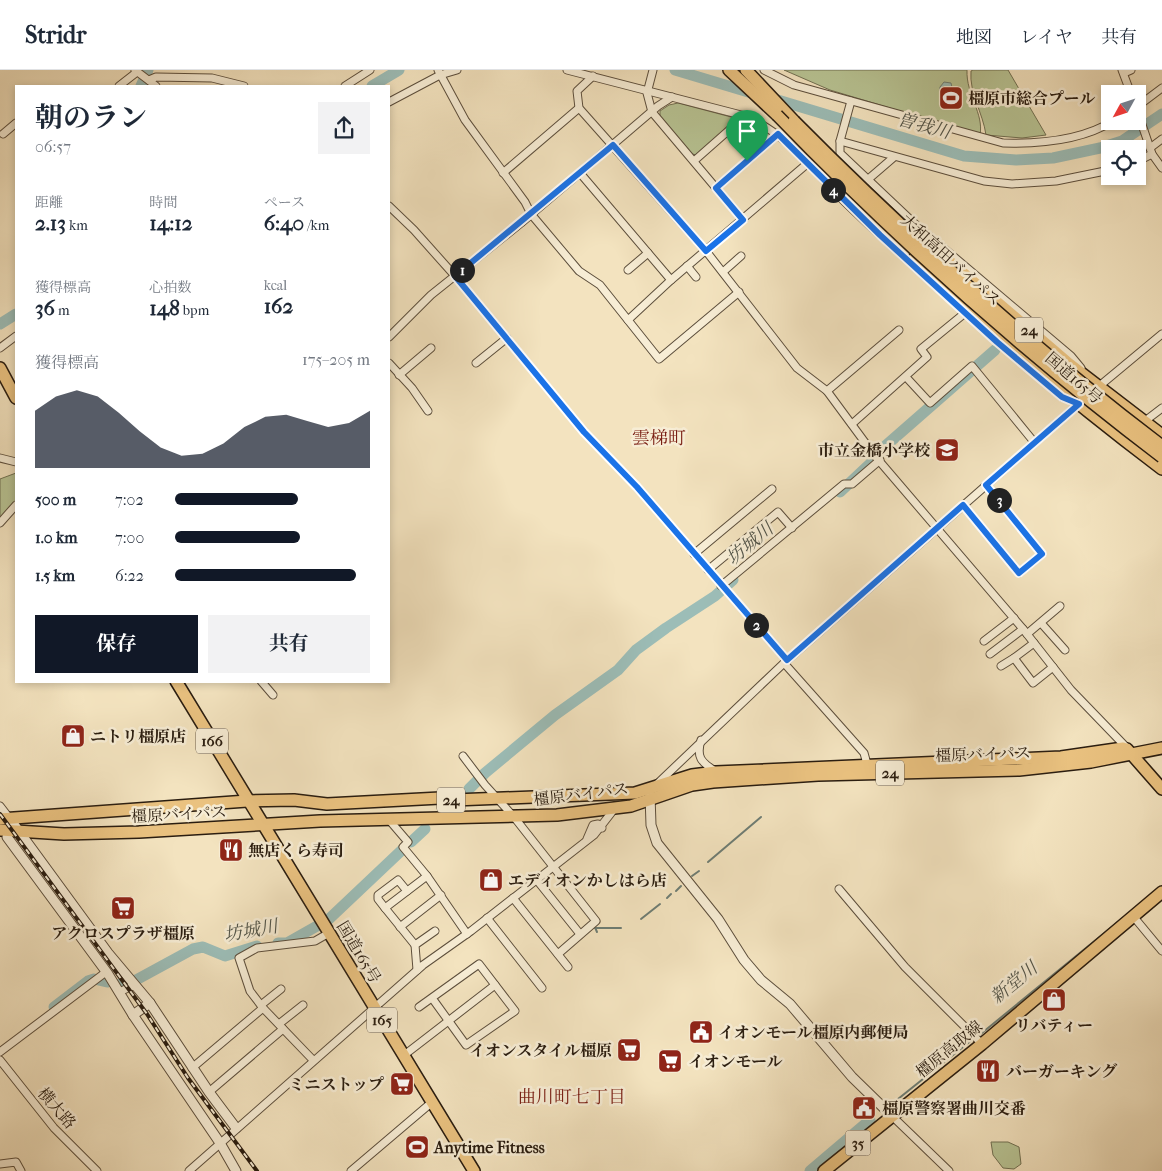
<!DOCTYPE html>
<html lang="ja">
<head>
<meta charset="utf-8">
<style>
	:root { --surface:#fff; --page:#f2f2f3; --text:#1f2937; --muted:#747a83; --line:#e0e1e3; --accent:#111827 }
	body { margin:0; font-family:"IM FELL French Canon","Noto Serif JP",serif; background:var(--page); color:var(--text); height:100vh; display:flex; flex-direction:column; font-size:19px; white-space:nowrap }
	* { box-sizing:border-box; margin:0 }
	p { font-size:16px; color:var(--muted) }
	.icon { flex:none; width:28px; height:28px; fill:none; stroke:currentColor; stroke-width:2; stroke-linecap:round; stroke-linejoin:round }
	.map { position:relative; flex:1; overflow:hidden }
	.details { position:absolute; left:15px; top:15px; width:375px; height:598px; display:flex; flex-direction:column; background:var(--surface); border-radius:0px; box-shadow:0 2px 8px #0003 }
	.details>* { flex:none }
	.needle { width:32px; rotate:230deg }
	.fabs { position:absolute; left:1101px; top:15px; display:grid; gap:10px }
	.fabs a { display:grid; place-items:center; width:45px; height:45px; border-radius:0px; background:var(--surface); box-shadow:0 2px 8px #0003; font-size:25px }
	.pin { position:absolute; display:grid; place-items:center; width:42px; height:42px; color:#fff; margin:-51px -21px; border-radius:50% 50% 50% 0; rotate:-45deg; box-shadow:0 0 5px #0007 }
	.pin .icon { rotate:45deg }
	.km { position:absolute; width:25px; height:25px; margin:-12px; border-radius:50%; background:#222; color:#fff; font-size:14px; line-height:25px; text-align:center }
	.round { display:grid; place-items:center; flex:none; width:52px; height:52px; border-radius:0px; background:var(--page) }
	.overview { display:flex; align-items:center; justify-content:space-between; height:85px; padding:0 20px }
	h1 { font-size:28px; font-weight:700; line-height:38px }
	.stats { display:grid; grid-template-columns:repeat(3,1fr); gap:8px; height:85px; padding:5px 20px }
	.stats div { display:grid; align-content:center }
	.stats b { font-size:21px; font-weight:700 }
	.stats small { font-size:14px; font-weight:400 }
	.stats p { font-size:14px }
	.chart { height:140px; padding:10px 20px }
	.chart p { display:flex; justify-content:space-between }
	.chart svg { width:100%; height:90px; margin-top:5px; fill:var(--accent); opacity:.7 }
	.action { display:flex; gap:10px; margin-top:auto; padding:10px 20px }
	.action a { flex:1; height:58px; border-radius:0px; background:var(--accent); color:#fff; font-size:20px; font-weight:700; line-height:58px; text-align:center }
	.action a+a { background:var(--page); color:var(--text) }
	ul { padding:0 20px; list-style:none; font-size:16px }
	li { display:grid; grid-template-columns:80px 60px 1fr; align-items:center; height:38px }
	li i { height:12px; border-radius:6px; background:var(--accent) }
	header { display:flex; align-items:center; gap:30px; box-sizing:border-box; height:70px; padding:0 25px; background:var(--surface); border-bottom:1px solid var(--line) }
	header strong { font-size:24px }
	nav { display:flex; gap:28px; margin-inline-start:auto; font-size:18px }
	.map>svg:first-child { display:block }
</style>
</head>
<body>
<header>
<strong>Stridr</strong>
<nav><a>地図</a><a>レイヤ</a><a>共有</a></nav>
</header>
<div class="map">
<svg width="1162" height="1101" viewBox="0 0 1162 1101">
	<rect width="100%" height="100%" fill="#f3e3bf"/>
	<filter id="stains"><feTurbulence type="fractalNoise" baseFrequency=".004" numOctaves="4"/><feColorMatrix values="0 0 0 0 .2 0 0 0 0 .09 0 0 0 0 .02 0 0 0 .5 -.17"/></filter>
	<radialGradient id="worn" r=".72"><stop offset=".6" stop-color="#630" stop-opacity="0"/><stop offset="1" stop-color="#630" stop-opacity=".3"/></radialGradient>
	<g fill="#b8c494" stroke="#717052">
		<path d="M784 0H967C966 25 984 43 980 65L830 20Z"/>
		<path d="M973 0H1008L1046 65 1022 68 986 65C983 43 969 23 971 1Z"/>
		<path d="M678 33 731 47 738 50 697 85 692 84 660 47V41L669 35Z"/>
		<path d="M16 403V439L0 449V409Z"/>
		<path d="M991 1072H1008L1019 1077 1021 1094 1014 1099 1003 1098 993 1085Z"/>
	</g>
	<path fill="#9cbdb7" stroke="#6e7d74" d="M944 12 951 13 953 22 961 29 962 33 957 38C945 38 939 28 940 17Z"/>
	<g fill="none" stroke-linecap="round" stroke-linejoin="round">
		<g stroke="#6e7d74" stroke-width="2">
			<path d="M708 792 761 747"/>
			<path d="M692 806 699 801"/>
			<path d="M676 821 681 816"/>
			<path d="M667 828 671 824"/>
			<path d="M641 849 660 834"/>
			<path d="M594 855 597 862"/>
			<path d="M595 858H621"/>
			<path d="M977 967 1124 847"/>
			<path d="M893 1033 973 969"/>
		</g>
		<g stroke="#9cbdb7" stroke-width="11">
			<path d="M675 0 755 24"/>
			<path d="M141 16 148 0"/>
			<path d="M372 16 399 0"/>
			<path d="M771 28 964 86 1016 90 1053 88 1100 78 1122 71 1162 44"/>
			<path d="M0 254 16 244"/>
			<path d="M840 422 873 391 883 378 995 280"/>
			<path d="M469 719 485 703 555 645 618 600 636 580 666 558 715 526 733 510"/>
			<path d="M411 772 425 759"/>
			<path d="M329 849 403 779"/>
			<path d="M278 873H287L317 856"/>
			<path d="M136 910 193 879 203 877 225 886 257 876"/>
			<path d="M120 914 128 913"/>
			<path d="M54 937 88 911 94 909 107 912"/>
			<path d="M810 1101 870 1050"/>
		</g>
		<defs>
			<g id="minor">
				<path d="M135 0 156 16"/>
				<path d="M438 0 465 50 525 132 531 144 579 201 600 215 659 289 739 222"/>
				<path d="M567 0 745 46C790 66 811 98 845 132 885 171 927 208 968 245"/>
				<path d="M653 0 647 23 652 42 743 150"/>
				<path d="M764 0 794 15 1003 73C1039 74 1081 71 1113 51"/>
				<path d="M1122 0 1131 24"/>
				<path d="M1124 3 1131 0"/>
				<path d="M593 6 577 21 579 38 706 181 797 298 827 321 875 386 1023 559 1071 620 1127 678"/>
				<path d="M149 10 156 7 212 8 244 16"/>
				<path d="M119 16 137 2"/>
				<path d="M345 16 370 0"/>
				<path d="M851 31 840 71V83L914 153 1071 286 1081 298"/>
				<path d="M389 32 440 5 457 0"/>
				<path d="M1138 36 1162 18"/>
				<path d="M1138 43 1152 84 1162 98"/>
				<path d="M3 64 16 53"/>
				<path d="M840 71 984 111 1012 114 1056 111 1110 100"/>
				<path d="M1150 78 1162 69"/>
				<path d="M694 91 745 46"/>
				<path d="M1138 91 1152 84"/>
				<path d="M503 103 579 38"/>
				<path d="M580 103 671 210"/>
				<path d="M865 112 894 87"/>
				<path d="M716 118 778 64"/>
				<path d="M389 136 414 160 455 206 584 362 637 417 787 590"/>
				<path d="M687 196 696 207"/>
				<path d="M628 200 648 183"/>
				<path d="M723 202 741 186"/>
				<path d="M628 250 671 210 808 93"/>
				<path d="M983 259 1062 327"/>
				<path d="M389 267 431 225 521 153 658 36 672 27"/>
				<path d="M0 278 16 266"/>
				<path d="M389 293 412 318 428 341"/>
				<path d="M476 293 507 268"/>
				<path d="M399 305 431 278"/>
				<path d="M906 307 930 333 972 296 1034 372"/>
				<path d="M1097 318 1162 264"/>
				<path d="M827 321 899 260"/>
				<path d="M1145 351 1162 338"/>
				<path d="M852 354 927 287 921 279 965 243"/>
				<path d="M0 388 16 392"/>
				<path d="M963 435 1019 503 1042 484 986 415"/>
				<path d="M0 453 16 435"/>
				<path d="M694 484 772 419"/>
				<path d="M708 500 778 442 792 458"/>
				<path d="M721 516 844 414H852L880 390"/>
				<path d="M1041 553 1065 580"/>
				<path d="M1027 564 1060 536"/>
				<path d="M984 571 1014 548"/>
				<path d="M1034 573 1014 588 1033 613 1053 597"/>
				<path d="M990 584 1023 559"/>
				<path d="M784 593 864 683 867 694"/>
				<path d="M1001 596 1014 588"/>
				<path d="M261 611 273 625"/>
				<path d="M701 670C696 687 701 692 715 701"/>
				<path d="M463 686 485 715 514 747 596 851 558 884"/>
				<path d="M657 714 784 593 1081 332"/>
				<path d="M0 736 10 749"/>
				<path d="M390 751 408 772 403 777 427 806 467 864"/>
				<path d="M587 769 593 755 598 754 602 758"/>
				<path d="M536 809 580 864"/>
				<path d="M839 819 905 897 982 974"/>
				<path d="M513 828 568 897"/>
				<path d="M385 838 378 829V825L398 810 407 821"/>
				<path d="M1133 846 1162 881"/>
				<path d="M487 848 542 918"/>
				<path d="M400 857 441 825"/>
				<path d="M415 875 385 838 427 806"/>
				<path d="M417 900 415 875 435 861"/>
				<path d="M119 922 135 915"/>
				<path d="M261 935 281 919"/>
				<path d="M419 937 479 894 515 941 466 975 432 928"/>
				<path d="M279 954 303 935"/>
				<path d="M0 982 106 902"/>
				<path d="M403 986 495 915"/>
				<path d="M0 990 54 1058 97 1101"/>
				<path d="M313 990 263 938 250 921 239 888 257 878 315 871 329 863"/>
				<path d="M192 998 263 938"/>
				<path d="M209 1022 283 959"/>
				<path d="M892 1046 949 1101"/>
				<path d="M0 1094 16 1092 21 1101"/>
				<path d="M189 1101 423 895 471 861 594 765 615 738"/>
				<path d="M351 1101 431 1033"/>
			</g>
			<g id="tertiary">
				<path d="M650 725 651 755 657 773 718 849 744 890 761 910 790 934 852 1007 892 1046"/>
				<path d="M10 749 108 883 150 933 209 1022 236 1058"/>
				<path d="M7 767 108 904 133 945 220 1073 236 1101"/>
				<path d="M133 945 150 933"/>
			</g>
			<g id="primary">
				<path d="M1127 679 1162 719"/>
				<path d="M824 1101 982 974 1162 822"/>
			</g>
			<g id="trunk">
				<path d="M729 0 777 45"/>
				<path d="M746 0 794 51"/>
				<path d="M935 179 1067 292 1162 365"/>
				<path d="M915 187C991 264 1076 334 1162 399"/>
				<path d="M0 298 16 328"/>
				<path d="M176 611 474 1101"/>
				<path d="M0 749 247 731 294 730 327 734 440 728 454 730 635 723 692 705 716 702 1061 687 1123 678"/>
				<path d="M0 760 64 764 139 762 320 751 557 745 631 736 692 715 713 712 818 705 1019 700 1091 692 1162 678"/>
			</g>
		</defs>
		<use href="#minor" stroke="#5c4e3c" stroke-width="9"/>
		<use href="#tertiary" stroke="#5c4e3c" stroke-width="11"/>
		<use href="#primary" stroke="#2a1d10" stroke-width="14"/>
		<use href="#trunk" stroke="#2a1d10" stroke-width="14"/>
		<use href="#minor" stroke="#f7edd5" stroke-width="7"/>
		<use href="#tertiary" stroke="#f7edd5" stroke-width="9"/>
		<use href="#primary" stroke="#eac280" stroke-width="11"/>
		<use href="#trunk" stroke="#eac280" stroke-width="11"/>
		<defs>
			<path id="rail" d="M0 744 147 944 188 1008 257 1101"/>
		</defs>
		<use href="#rail" stroke="#2a1d10" stroke-width="4"/>
		<use href="#rail" stroke="#f7edd5" stroke-width="2" stroke-dasharray="5.5" stroke-linecap="butt"/>
		<defs>
			<g id="trunk-bridge">
				<path d="M777 45C897 169 1025 283 1162 387"/>
				<path d="M794 51C909 167 1032 277 1162 376"/>
			</g>
		</defs>
		<use href="#trunk-bridge" stroke="#2a1d10" stroke-width="14" stroke-linecap="butt"/>
		<use href="#trunk-bridge" stroke="#eac280" stroke-width="11"/>
	</g>
	<g fill="none" stroke-linecap="round" stroke-linejoin="round">
		<defs>
			<path id="route" d="M778 64 880 165 997 272 1062 327 1079 334 986 415 1042 484 1019 503 963 435 787 590 637 417 584 362 455 206 613 75 706 181 743 150 716 118Z"/>
		</defs>
		<use href="#route" stroke="#fff" stroke-width="10"/>
		<use href="#route" stroke="#1a73e8" stroke-width="6"/>
	</g>
	<defs>
		<symbol id="stadium-square" viewBox="-11 -11 22 22"><rect x="-9" y="-9" width="18" height="18" rx="4" fill="#8f2418" stroke="#f7edd5"/><path d="M0-5a6.5 5 0 1 0 0 10a6.5 5 0 1 0 0-10ZM-3.5-1.8h7v3.6h-7Z" fill="#fff"/></symbol>
		<symbol id="school-square" viewBox="-11 -11 22 22"><rect x="-9" y="-9" width="18" height="18" rx="4" fill="#8f2418" stroke="#f7edd5"/><path d="M0-5L7-2L0 1L-7-2ZM-4 1L0 2.5L4 1V4Q0 6-4 4Z" fill="#fff"/></symbol>
		<symbol id="shop-square" viewBox="-11 -11 22 22"><rect x="-9" y="-9" width="18" height="18" rx="4" fill="#8f2418" stroke="#f7edd5"/><path d="M-5-2.5h2.3a2.7 3.5 0 0 1 5.4 0H5L5.5 6h-11ZM-1.5-2.5h3a1.5 2.3 0 0 0-3 0Z" fill="#fff"/></symbol>
		<symbol id="restaurant-square" viewBox="-11 -11 22 22"><rect x="-9" y="-9" width="18" height="18" rx="4" fill="#8f2418" stroke="#f7edd5"/><path d="M-5-6h1v4h1v-4h1v4h1v-4h1v5L-1.5 .5V6h-2V.5L-5-1ZM5-6V6H3V1.5H1.5Q1.5-4 5-6Z" fill="#fff"/></symbol>
		<symbol id="supermarket-square" viewBox="-11 -11 22 22"><rect x="-9" y="-9" width="18" height="18" rx="4" fill="#8f2418" stroke="#f7edd5"/><path d="M-6-5.5h2.5l.6 2H6L4.5 2H-2.5L-4.4-4H-6ZM-1.5 3.2a1.3 1.3 0 1 0 .1 0ZM3 3.2a1.3 1.3 0 1 0 .1 0Z" fill="#fff"/></symbol>
		<symbol id="civic-square" viewBox="-11 -11 22 22"><rect x="-9" y="-9" width="18" height="18" rx="4" fill="#8f2418" stroke="#f7edd5"/><path d="M-.6-6.5H3V-4.5H.6V-3L4-1V1h2V6H-6V1h2V-1L-.6-3ZM-1.2 2.5V6h2.4V2.5Z" fill="#fff"/></symbol>
	</defs>
	<g fill-rule="evenodd">
		<use href="#stadium-square" x="937" y="14" width="28" height="28"/>
		<use href="#school-square" x="933" y="366" width="28" height="28"/>
		<use href="#shop-square" x="59" y="652" width="28" height="28"/>
		<use href="#restaurant-square" x="217" y="766" width="28" height="28"/>
		<use href="#shop-square" x="477" y="796" width="28" height="28"/>
		<use href="#supermarket-square" x="109" y="824" width="28" height="28"/>
		<use href="#shop-square" x="1040" y="916" width="28" height="28"/>
		<use href="#civic-square" x="687" y="948" width="28" height="28"/>
		<use href="#supermarket-square" x="615" y="966" width="28" height="28"/>
		<use href="#supermarket-square" x="656" y="977" width="28" height="28"/>
		<use href="#restaurant-square" x="974" y="987" width="28" height="28"/>
		<use href="#supermarket-square" x="388" y="1000" width="28" height="28"/>
		<use href="#civic-square" x="850" y="1024" width="28" height="28"/>
		<use href="#stadium-square" x="403" y="1063" width="28" height="28"/>
	</g>
	<g text-anchor="middle" dominant-baseline="central" stroke-width="5" stroke-linejoin="round" paint-order="stroke">
		<g fill="#f7edd5" stroke="#685b4b" stroke-width="1">
			<rect x="1015" y="247.5" width="28" height="25" rx="4"/>
			<rect x="196" y="658.5" width="32" height="25" rx="4"/>
			<rect x="876" y="690.5" width="28" height="25" rx="4"/>
			<rect x="437" y="717.5" width="28" height="25" rx="4"/>
			<rect x="367" y="937.5" width="30" height="25" rx="4"/>
			<rect x="845.5" y="1060.5" width="25" height="25" rx="4"/>
		</g>
		<g font-size="15" font-weight="bold" fill="#2a1d10">
			<text x="1029" y="260">24</text>
			<text x="212" y="671">166</text>
			<text x="890" y="703">24</text>
			<text x="451" y="730">24</text>
			<text x="382" y="950">165</text>
			<text x="858" y="1073">35</text>
		</g>
		<g font-size="16" font-weight="bold" fill="#2a1d10" stroke="#f7edd5" text-anchor="start">
			<text x="968" y="28">橿原市総合プール</text>
			<text x="930" y="380" text-anchor="end">市立金橋小学校</text>
			<text x="90" y="666">ニトリ橿原店</text>
			<text x="248" y="780">無店くら寿司</text>
			<text x="508" y="810">エディオンかしはら店</text>
			<text x="123" y="863" text-anchor="middle">アクロスプラザ橿原</text>
			<text x="1054" y="955" text-anchor="middle">リバティー</text>
			<text x="718" y="962">イオンモール橿原内郵便局</text>
			<text x="612" y="980" text-anchor="end">イオンスタイル橿原</text>
			<text x="688" y="991">イオンモール</text>
			<text x="1006" y="1001">バーガーキング</text>
			<text x="384" y="1014" text-anchor="end">ミニストップ</text>
			<text x="882" y="1038">橿原警察署曲川交番</text>
			<text x="434" y="1077">Anytime Fitness</text>
		</g>
		<g font-size="16" fill="#2a1d10" stroke="#f7edd5">
			<text transform="translate(951 190) rotate(42)">大和高田バイパス</text>
			<text transform="translate(1074 308) rotate(41)">国道165号</text>
			<text transform="translate(983 684) rotate(-2)">橿原バイパス</text>
			<text transform="translate(581 724) rotate(-7)">橿原バイパス</text>
			<text transform="translate(179 744) rotate(-3)">橿原バイパス</text>
			<text transform="translate(359 882) rotate(59)">国道165号</text>
			<text transform="translate(949 979) rotate(-39)">橿原高取線</text>
			<text transform="translate(57 1038) rotate(49)">横大路</text>
		</g>
		<g font-size="18" font-style="italic" fill="#52554a" stroke="#f7edd5">
			<text transform="translate(924 56) rotate(15)">曽我川</text>
			<text transform="translate(750 474) rotate(-40)">坊城川</text>
			<text transform="translate(251 861) rotate(-10)">坊城川</text>
			<text transform="translate(1014 913) rotate(-39)">新堂川</text>
		</g>
		<g font-size="18" fill="#7a1f14" stroke="#f7edd5">
			<text x="659" y="368">雲梯町</text>
			<text x="572" y="1027">曲川町七丁目</text>
		</g>
	</g>
	<rect width="100%" height="100%" filter="url(#stains)"/>
	<rect width="100%" height="100%" fill="url(#worn)"/>
</svg>
<div class="fabs">
<a><svg class="needle" viewBox="-14 -14 28 28"><path d="M0-13l5 13h-10z" fill="#e53935"/><path d="M0 13l5-13h-10z" fill="#747a83"/></svg></a>
<a><svg class="icon" aria-label="locate" viewBox="0 0 24 24"><circle cx="12" cy="12" r="6"/><path d="M12 2v4M12 18v4M2 12h4M18 12h4"/></svg></a>
</div>
<div class="pin" style="left:747px;top:91px;background:#1e9e55"><svg class="icon" aria-label="arrive" viewBox="0 0 24 24"><path d="M6 21V4h12l-3 4 3 4H6"/></svg></div>
<b class="km" style="left:462px;top:200px">1</b>
<b class="km" style="left:756px;top:555px">2</b>
<b class="km" style="left:999px;top:430px">3</b>
<b class="km" style="left:833px;top:120px">4</b>
<section class="details">
<div class="overview"><div><h1>朝のラン</h1><p>06:57</p></div><a class="round"><svg class="icon" aria-label="share" viewBox="0 0 24 24"><path d="M12 15V3M7 8l5-5 5 5M5 13v7h14v-7"/></svg></a></div>
<div class="stats">
<div><p>距離</p><b>2.13<small> km</small></b></div>
<div><p>時間</p><b>14:12</b></div>
<div><p>ペース</p><b>6:40<small> /km</small></b></div>
</div>
<div class="stats">
<div><p>獲得標高</p><b>36<small> m</small></b></div>
<div><p>心拍数</p><b>148<small> bpm</small></b></div>
<div><p>kcal</p><b>162</b></div>
</div>
<div class="chart"><p><span>獲得標高</span>175–205 m</p>
<svg viewBox="0 0 160 44" preserveAspectRatio="none"><path d="M0 44V16L10 9L20 6L30 9L40 17L50 26L60 34L70 38L80 37L90 32L100 24L110 19L120 18L130 21L140 24L150 22L160 16V44z"/></svg>
</div>
<ul>
<li><b>500 m</b>7:02<i style="width:63%"></i></li>
<li><b>1.0 km</b>7:00<i style="width:64%"></i></li>
<li><b>1.5 km</b>6:22<i style="width:93%"></i></li>
</ul>
<div class="action"><a>保存</a><a>共有</a></div>
</section>
</div>
</body>
</html>
